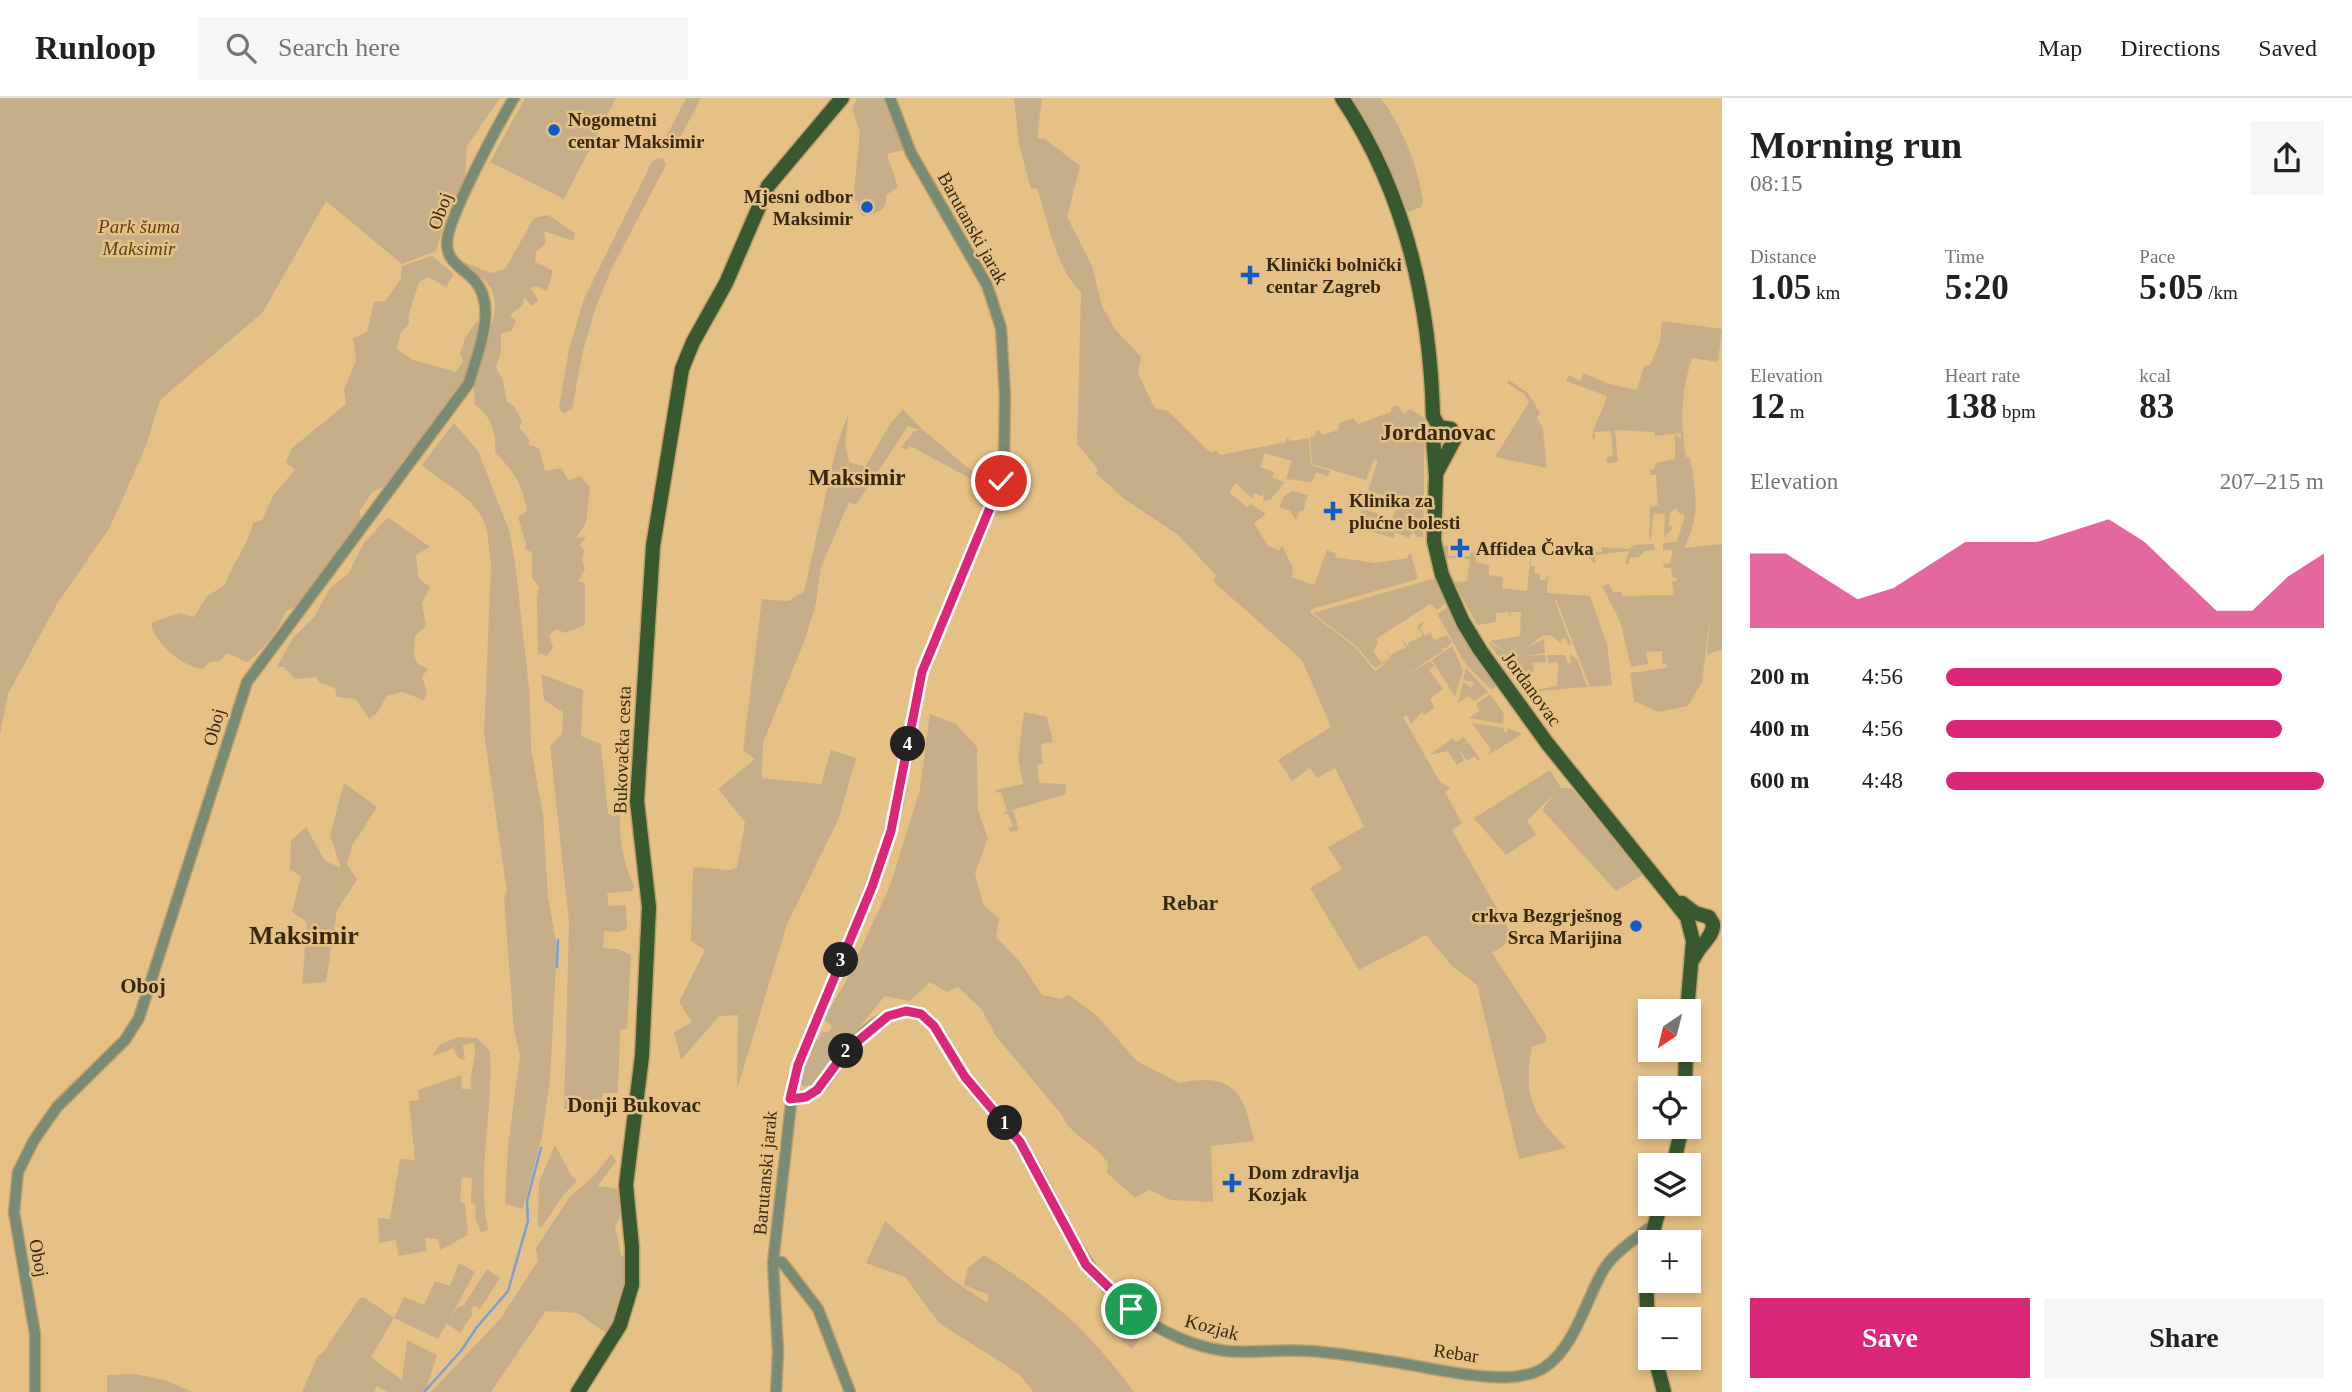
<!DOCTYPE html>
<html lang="en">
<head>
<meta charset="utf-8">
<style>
	:root { --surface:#fff; --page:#f6f6f6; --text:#202124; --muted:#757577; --line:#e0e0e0; --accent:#db2777 }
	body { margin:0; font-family:Georgia,serif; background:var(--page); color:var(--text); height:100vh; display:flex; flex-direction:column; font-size:26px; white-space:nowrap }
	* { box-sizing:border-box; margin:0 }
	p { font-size:23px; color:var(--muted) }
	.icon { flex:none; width:38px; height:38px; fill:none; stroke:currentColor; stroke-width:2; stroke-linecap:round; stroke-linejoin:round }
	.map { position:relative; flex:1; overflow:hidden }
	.sheet { display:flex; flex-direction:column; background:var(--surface); width:630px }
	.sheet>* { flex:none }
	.needle { width:46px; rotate:215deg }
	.fabs { position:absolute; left:1638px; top:901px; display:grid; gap:14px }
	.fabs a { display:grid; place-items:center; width:63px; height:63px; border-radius:0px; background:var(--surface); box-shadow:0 4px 10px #0003; font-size:35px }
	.pin { position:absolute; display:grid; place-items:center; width:60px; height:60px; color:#fff; margin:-30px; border:4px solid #fff; border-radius:50%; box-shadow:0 2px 7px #0007 }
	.km { position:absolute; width:35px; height:35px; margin:-18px; border-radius:50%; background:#222; color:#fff; font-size:19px; line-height:35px; text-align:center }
	.round { display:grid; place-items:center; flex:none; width:74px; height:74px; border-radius:0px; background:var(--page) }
	.overview { display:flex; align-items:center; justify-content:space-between; height:119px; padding:0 28px }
	h1 { font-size:38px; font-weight:600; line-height:52px }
	.stats { display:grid; grid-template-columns:repeat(3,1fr); gap:10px; height:119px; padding:7px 28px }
	.stats div { display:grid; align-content:center }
	.stats b { font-size:35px; font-weight:600 }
	.stats small { font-size:19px; font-weight:400 }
	.stats p { font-size:19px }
	.chart { height:196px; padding:14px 28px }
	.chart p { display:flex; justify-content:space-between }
	.chart svg { width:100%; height:126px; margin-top:7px; fill:var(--accent); opacity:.7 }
	.primary-button { display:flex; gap:14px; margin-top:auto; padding:14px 28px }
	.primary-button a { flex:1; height:80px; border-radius:0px; background:var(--accent); color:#fff; font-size:28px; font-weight:600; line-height:80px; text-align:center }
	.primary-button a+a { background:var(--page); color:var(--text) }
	ul { padding:0 28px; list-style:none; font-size:23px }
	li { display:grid; grid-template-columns:112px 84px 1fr; align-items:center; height:52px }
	li i { height:18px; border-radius:9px; background:var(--accent) }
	header { display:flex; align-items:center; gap:42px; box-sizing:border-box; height:98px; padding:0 35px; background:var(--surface); border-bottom:2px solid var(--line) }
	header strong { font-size:33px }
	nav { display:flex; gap:38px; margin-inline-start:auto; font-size:24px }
	.search { width:490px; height:63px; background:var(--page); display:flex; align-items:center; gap:18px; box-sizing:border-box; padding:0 24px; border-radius:0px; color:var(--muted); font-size:26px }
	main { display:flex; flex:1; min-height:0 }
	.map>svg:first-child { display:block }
</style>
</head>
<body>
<header>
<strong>Runloop</strong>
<div class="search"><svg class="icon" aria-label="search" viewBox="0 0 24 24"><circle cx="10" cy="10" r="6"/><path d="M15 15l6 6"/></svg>Search here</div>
<nav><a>Map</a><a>Directions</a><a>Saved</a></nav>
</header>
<main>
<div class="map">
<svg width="1722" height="1294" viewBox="0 0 1722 1294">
	<rect width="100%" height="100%" fill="#e6c186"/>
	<g fill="#c6ae89">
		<path d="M0 0H500L467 48 465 80 447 117 436 153 402 166 326 103 263 214 160 302 146 348 110 429 57 506 8 596 0 637Z"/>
		<path d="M525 0H616L564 101 490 64Z"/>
		<path d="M686 0H701L674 51 667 53 663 45Z"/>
		<path d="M857 0H883L904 52 887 56 898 89 886 97C887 114 877 115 863 118L858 111V103L853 102 860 34 852 11Z"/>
		<path d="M1014 0H1042L1037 40 1045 41 1080 68 1067 119 1092 168 1102 208 1115 231 1141 259 1138 275 1152 305 1157 311 1168 313 1211 355 1216 352 1220 357 1286 344 1287 339 1291 343 1309 340 1311 367 1330 373 1328 378 1316 374 1312 384 1286 381 1292 363 1265 355 1260 369 1274 374 1272 380 1285 384 1270 402 1263 403 1264 394 1262 398 1254 395 1252 401 1236 385 1229 394 1247 409 1250 406 1266 416 1254 425 1268 448 1279 453 1282 447 1293 470 1292 479 1314 487 1327 452 1336 456 1335 459 1375 465 1408 460V456H1411L1418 481 1315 510 1310 512 1311 515 1355 549 1375 573 1391 561 1375 570 1356 548 1313 515 1436 480 1447 504 1437 512 1430 506 1376 541 1378 545 1373 553 1381 565 1390 560 1384 550 1392 560 1391 557 1406 549 1400 539 1409 549 1408 545 1423 538 1417 528 1426 522 1420 530 1425 538 1430 535 1435 542 1447 537 1452 544 1446 550H1440L1444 552 1404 578 1430 563 1434 568 1429 572 1443 591 1430 601 1435 610 1424 617 1422 614 1411 626 1407 617 1403 619 1440 684 1450 690 1445 694 1462 725 1452 732 1514 840 1492 855 1546 937V944L1532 949C1523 1000 1532 1014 1566 1050L1519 1061 1477 887 1453 869 1426 837 1359 872 1310 790 1342 771 1328 749 1364 729 1335 670 1317 680 1310 670 1292 683 1278 662 1331 629 1302 562 1216 486 1213 482 1216 477 1177 436 1123 400 1096 375 1098 371 1077 346 1081 194C1055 170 1048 122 1037 90L1031 91 1019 47Z"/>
		<path d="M1351 0H1381C1403 31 1417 65 1423 103L1421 109 1408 114 1379 48Z"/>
		<path d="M663 60 666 67 612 170 596 208 583 253 572 311 563 315 559 309 569 251 584 201 651 66 655 61Z"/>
		<path d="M548 117 575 135 573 143 544 133 546 145 536 154 535 164 553 173 547 193 536 188 530 190 539 202 532 208 524 199 522 208 510 217 516 223 512 232 501 236V253L496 269 503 283 507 304 514 308 522 323 519 329 529 341V347L539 350 545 373 562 370 568 382 580 378 590 389 586 425 576 440 586 439 579 447 584 452 582 462 585 471 578 484 585 485V527L565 535 556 531 549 537 553 549 547 558 538 555 537 499 539 489 532 480V454L525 452 526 446 518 419 527 413C523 389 514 372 495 355 497 336 491 317 475 307 475 300 473 292 474 285 476 259 505 216 491 190 485 180 471 175 464 164L491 175 505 171 534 120Z"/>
		<path d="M432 158 454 176 446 189 428 179 419 184C417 193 407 215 409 226L401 235 396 251 413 262 456 274 463 263 460 256 465 240 477 223 478 234 469 270 457 298 431 337 402 363 399 375 390 386 372 394 359 414 364 424 304 505 286 513C277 535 266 549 247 564L227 555 220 563 210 564 202 571C183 569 154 545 151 525L179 515 194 519 207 498 225 487C232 465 248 448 253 425L262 422 274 396 295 372 286 364 292 350 346 306 344 291 356 263 353 240 367 234 374 204 385 203 401 181 402 168Z"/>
		<path d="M1662 223 1722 231 1718 264 1692 260C1681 294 1680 324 1686 359H1690C1696 396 1701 416 1684 450L1722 446V551L1707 557 1711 512 1702 584 1688 608 1658 614 1634 603 1630 575 1667 570 1666 565 1662 566V553L1646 554 1648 566 1631 569 1620 523 1602 488 1609 486 1613 494H1622V498L1674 497 1672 484 1677 483V480L1672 479 1671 470H1664L1663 466 1670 465 1673 452H1663V445L1677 444 1685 417 1677 414V410L1670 414 1669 428 1673 429 1664 440 1665 416 1654 415 1651 441H1649L1650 409 1658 407 1656 377H1650V372L1655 371V365L1675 361V336L1681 341V335L1655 338 1654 334 1615 332 1618 364 1607 365 1606 359 1613 358 1611 333 1595 334V341H1592C1592 327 1604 313 1607 298L1566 283 1569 277 1580 283 1584 275 1609 286 1637 292 1644 268 1650 267 1660 244Z"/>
		<path d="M1509 282 1528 295 1540 315 1537 320 1543 331 1547 370 1495 359 1529 304 1524 296 1507 285Z"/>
		<path d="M1397 307 1404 316 1410 311 1425 320 1423 439H1416L1415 435 1412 434 1409 440 1395 434 1394 440 1369 433 1368 426 1358 422 1362 410 1392 421 1398 403 1368 392 1378 363 1374 361 1366 382 1312 366 1310 339 1315 338 1316 333 1319 332 1322 337 1338 332 1339 325 1353 320 1358 326 1391 314V310Z"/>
		<path d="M903 311 923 332 987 386 985 395 979 391 981 386 910 348 906 352 901 349 914 333 920 332 908 328 856 407 849 404 821 469 816 506 804 544 763 645 762 680 821 686 831 652 856 660 839 720 787 826 737 992 738 917 719 918 681 962 674 934 692 924 679 904 705 852 691 843 693 769 729 772 737 770 745 724 718 691 755 661 743 652 762 501 788 503 804 494 837 347 849 314 845 345 849 364 865 369 890 326Z"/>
		<path d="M454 325 478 353 509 432 515 464 530 598 531 651 543 716 548 799 557 849 550 982 542 1038 523 1111 505 1106 508 1047 520 957 514 933 504 800 507 794 484 635 491 467C489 455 489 445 487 434 482 402 443 386 422 367Z"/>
		<path d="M1292 393 1308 397 1303 413H1300L1296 422 1290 413 1279 409 1284 398Z"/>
		<path d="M388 419 430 449 416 457 419 481 430 489 422 505 426 528 415 538 414 557 417 565 428 571 422 579 427 594 424 602 402 594 387 598 377 615 369 621 356 601 337 599 335 590 320 585 316 579 295 581 284 569H277L293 540 314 519 330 490 348 476 364 445Z"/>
		<path d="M1532 446 1531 468H1535L1534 475 1540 476V482H1545L1548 477 1547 495 1590 498 1607 546 1612 587 1590 589 1556 501 1548 519 1555 503 1571 546 1568 547 1566 540 1561 541 1562 546 1550 537 1542 538 1526 550 1544 541 1545 555 1524 558 1545 557 1546 564 1533 565 1534 574 1524 575 1520 562 1522 576 1512 577 1488 544 1511 557 1490 543 1520 538 1521 514H1511L1510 519 1509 514 1496 515V524L1477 527 1454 484 1467 483 1470 461 1445 460 1442 447 1448 448V458H1470L1471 453 1476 454V465L1489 467V477L1503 479 1502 490 1527 493Z"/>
		<path d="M1653 446 1655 452 1645 453 1639 459 1630 460 1629 466H1625L1629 453 1595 457V466L1585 456 1582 458 1575 448 1589 449 1590 454H1602V449L1629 451 1634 447Z"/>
		<path d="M1448 509 1498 587 1491 592 1465 565 1437 516Z"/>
		<path d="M1452 548 1463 572 1455 599 1432 562Z"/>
		<path d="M1570 556 1578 563 1587 589 1526 594 1557 588 1558 564 1549 565 1547 557H1565L1568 566 1571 565Z"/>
		<path d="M1466 570 1488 594 1474 603 1469 598 1458 605 1463 584 1472 590 1474 584 1463 582Z"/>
		<path d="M541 576 583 592 581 638 601 646 608 716 620 717C619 741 624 767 634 789L632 793 607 795 609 808 626 807 627 831 619 834 604 833 603 850 618 851 631 857 627 931 620 932 618 995H603L598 1013 564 1011 569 825 550 648 562 636 563 614 544 602Z"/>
		<path d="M1490 596 1504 616 1503 626 1469 620 1479 613 1476 606Z"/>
		<path d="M1024 614 1047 619 1053 644 1041 646 1043 666 1037 667 1039 685 1066 686V696L1013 712 1019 732 1011 734 1008 730 1013 728 1008 716 1002 715 1007 713 1001 694 996 695 995 692 1023 686 1018 660Z"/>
		<path d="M930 616 956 626 977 649 978 713 988 740 975 776 983 806 999 821 996 839 1020 864 1042 897 1061 901 1069 897 1096 917 1137 963 1179 985C1234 974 1244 994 1254 1043L1211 1048 1213 1104 1171 1102 1149 1092 1135 1100 1107 1075 1108 1065C1094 1044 1071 1039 1061 1016L996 938 982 912 958 889 947 894 930 884 910 903 885 898 813 986 804 989 799 984 815 941 818 942 823 933 828 935 832 928 823 921 843 889 890 788 920 691Z"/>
		<path d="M1472 625 1503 630 1506 636 1508 630 1522 636 1488 657 1491 651Z"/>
		<path d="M1464 639 1467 644 1459 649 1468 644 1480 661 1467 672 1478 663 1475 658 1467 663 1458 650 1464 662 1457 667 1448 653 1430 657 1453 640 1456 644Z"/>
		<path d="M1550 672 1561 690H1571L1644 776 1616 793 1542 712 1556 694 1527 723 1536 737 1506 757 1474 720Z"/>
		<path d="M344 685 377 709 352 748 347 766 357 782 337 812 326 884 302 886 307 824 292 814 301 778 290 772 291 742 306 729 325 763 341 770 330 737Z"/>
		<path d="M458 939 477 940 490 953C494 1014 476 1071 488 1132L481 1134 475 1120 476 1107 471 1104 472 1080 462 1079 460 1103 465 1106 468 1137 440 1152 438 1141 425 1140 427 1153 398 1158 396 1142 379 1145 378 1120 390 1121 400 1061 415 1062 409 1003 419 1002 418 992 461 977 462 991H471C469 973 478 962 474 945L463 947 465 962 458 960 453 950 433 958 439 947Z"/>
		<path d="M555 1047 571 1077 577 1083 564 1096 541 1130 538 1127 539 1084Z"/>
		<path d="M611 1056 616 1063 598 1088 619 1091 620 1120 615 1128 621 1158 628 1160 626 1186 609 1237 577 1215 546 1213 491 1294H431L500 1221 538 1163 536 1150 569 1100 595 1077Z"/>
		<path d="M885 1123 953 1182 987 1205 989 1197 964 1187 967 1171 984 1157C1048 1197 1089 1232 1134 1294H1033L1019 1276 939 1225 905 1179 866 1165Z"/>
		<path d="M459 1165 475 1174 450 1220 457 1210 464 1207 487 1171 500 1180 480 1211 474 1207 471 1213 473 1216 460 1235 447 1225 438 1241 394 1220 371 1259 402 1282 407 1242 437 1257 425 1294H388L377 1288 374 1294H302L318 1257 322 1256 360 1200H365L394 1220 404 1199 424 1207 435 1183 450 1188Z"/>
		<path d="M1122 1214 1146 1233 1132 1251 1107 1230Z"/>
		<path d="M136 1276 167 1283 193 1294H107V1277Z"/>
	</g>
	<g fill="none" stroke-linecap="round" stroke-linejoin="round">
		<g stroke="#7e9fd1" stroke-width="2.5">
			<path d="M557 869 558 842"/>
			<path d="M424 1294 461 1253 477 1229 508 1193 528 1123 527 1103 541 1050"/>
		</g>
		<defs>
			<g id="minor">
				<path d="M790 1001C798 1001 804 1001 812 996 825 988 834 969 844 956 858 938 890 907 915 914 938 920 948 954 960 971 979 998 1005 1020 1022 1047 1071 1127 1083 1197 1177 1239 1232 1263 1253 1250 1307 1253 1334 1254 1360 1259 1387 1263 1427 1268 1511 1293 1545 1269 1575 1249 1586 1201 1604 1171 1615 1153 1639 1139 1655 1125"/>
				<path d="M773 1165 782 1164 818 1211 850 1294"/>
				<path d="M35 1294V1236L14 1114 18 1074 34 1042 57 1009 125 942 139 920 247 584 469 285C477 255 498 210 475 183 464 170 447 165 447 146 446 122 499 25 514 0"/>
				<path d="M776 1294 778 1254 773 1165 794 979 881 764 897 708 922 574 1001 384 1004 360 1005 298 1001 230 987 187 911 55 890 0"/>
			</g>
			<g id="major">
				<path d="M1342 0C1405 94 1430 205 1433 318L1439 329"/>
				<path d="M1439 329 1433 339 1436 378 1434 443 1442 477 1463 524 1480 552 1547 645 1687 819 1693 843 1687 914"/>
				<path d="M1437 374 1454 342 1451 331 1439 329"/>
				<path d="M1682 805 1695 815 1709 819 1713 826C1714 839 1699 847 1694 860"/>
				<path d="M1685 990 1686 952"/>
				<path d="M1673 1068 1682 1029"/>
				<path d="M1650 1238C1643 1192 1646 1150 1661 1106"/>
				<path d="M1655 1260 1664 1294"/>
				<path d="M578 1294 620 1227 632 1187V1149L626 1087 642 958 649 809 637 703 653 448 682 271 693 244 726 185 768 88 842 0"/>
			</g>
		</defs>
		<use href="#minor" stroke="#c0a06c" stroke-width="13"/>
		<use href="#major" stroke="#c0a06c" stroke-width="17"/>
		<use href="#minor" stroke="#798b74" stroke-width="10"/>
		<use href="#major" stroke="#38582f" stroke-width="14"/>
	</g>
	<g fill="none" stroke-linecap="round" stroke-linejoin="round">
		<defs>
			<path id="route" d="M1001 383 922 574 891 733 872 789 798 967 790 1001 806 999 817 992 846 953 888 918 906 913 921 916 934 928 965 979 1020 1044 1086 1167 1131 1211"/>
		</defs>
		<use href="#route" stroke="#fff" stroke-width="14"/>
		<use href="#route" stroke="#db2777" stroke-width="9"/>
	</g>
	<g fill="#105bc6" stroke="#e6c186" stroke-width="2.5">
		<circle cx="554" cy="32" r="7"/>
		<circle cx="867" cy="109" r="7"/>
		<path d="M1246.5 166.5h7v7h7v7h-7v7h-7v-7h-7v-7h7z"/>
		<path d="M1329.5 402.5h7v7h7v7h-7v7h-7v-7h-7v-7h7z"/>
		<path d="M1456.5 439.5h7v7h7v7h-7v7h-7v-7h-7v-7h7z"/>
		<circle cx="1636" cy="828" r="7"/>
		<path d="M1228.5 1074.5h7v7h7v7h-7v7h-7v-7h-7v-7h7z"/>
	</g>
	<g text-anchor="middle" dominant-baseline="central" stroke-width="5" stroke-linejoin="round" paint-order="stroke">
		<g font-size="19" font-weight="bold" fill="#372910" stroke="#e6c186" text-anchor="start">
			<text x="568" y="21">Nogometni<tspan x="568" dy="22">centar Maksimir</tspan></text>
			<text x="853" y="98" text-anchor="end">Mjesni odbor<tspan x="853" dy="22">Maksimir</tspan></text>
			<text x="1266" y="166">Klinički bolnički<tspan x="1266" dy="22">centar Zagreb</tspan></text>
			<text x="1349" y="402">Klinika za<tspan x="1349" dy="22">plućne bolesti</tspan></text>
			<text x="1476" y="450">Affidea Čavka</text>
			<text x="1622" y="817" text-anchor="end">crkva Bezgrješnog<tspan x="1622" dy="22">Srca Marijina</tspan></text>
			<text x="1248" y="1074">Dom zdravlja<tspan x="1248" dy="22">Kozjak</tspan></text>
		</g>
		<g font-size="19" fill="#372910" stroke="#e6c186">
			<text transform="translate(440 113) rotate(-70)">Oboj</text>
			<text transform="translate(973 130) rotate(61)">Barutanski jarak</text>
			<text transform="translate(1532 591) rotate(54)">Jordanovac</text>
			<text transform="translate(214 629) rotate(-75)">Oboj</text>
			<text transform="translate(622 652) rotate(-88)">Bukovačka cesta</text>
			<text transform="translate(765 1075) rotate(-85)">Barutanski jarak</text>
			<text transform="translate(39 1160) rotate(79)">Oboj</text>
			<text transform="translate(1212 1229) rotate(15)">Kozjak</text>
			<text transform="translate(1456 1255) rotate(8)">Rebar</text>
		</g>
		<g font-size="19" font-style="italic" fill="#5b4317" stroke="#e6c186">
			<text x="139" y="128">Park šuma<tspan x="139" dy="22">Maksimir</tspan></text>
		</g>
		<g font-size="21" font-weight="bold" fill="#372910" stroke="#e6c186">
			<text x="1190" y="805">Rebar</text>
			<text x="143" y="888">Oboj</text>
			<text x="634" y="1007">Donji Bukovac</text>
		</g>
		<g font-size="23" font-weight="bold" fill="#372910" stroke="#e6c186">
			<text x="1438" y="334">Jordanovac</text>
			<text x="857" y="379">Maksimir</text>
		</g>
		<g font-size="26" font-weight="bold" fill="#372910" stroke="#e6c186">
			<text x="304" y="837">Maksimir</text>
		</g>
	</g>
</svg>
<div class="fabs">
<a><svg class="needle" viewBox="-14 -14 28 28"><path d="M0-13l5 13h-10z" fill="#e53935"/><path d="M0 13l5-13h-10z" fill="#757577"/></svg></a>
<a><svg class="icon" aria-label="locate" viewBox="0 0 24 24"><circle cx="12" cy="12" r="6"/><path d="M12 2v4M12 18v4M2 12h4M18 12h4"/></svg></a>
<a><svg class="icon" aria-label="layers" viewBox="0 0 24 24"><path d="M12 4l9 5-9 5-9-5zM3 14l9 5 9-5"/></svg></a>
<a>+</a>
<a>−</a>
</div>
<div class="pin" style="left:1131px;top:1211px;background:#1e9e55"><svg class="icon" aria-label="arrive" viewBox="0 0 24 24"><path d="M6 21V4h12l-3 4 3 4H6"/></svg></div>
<div class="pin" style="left:1001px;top:383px;background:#d93025"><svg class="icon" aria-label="check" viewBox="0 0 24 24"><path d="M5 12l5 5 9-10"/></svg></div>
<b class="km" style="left:1005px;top:1025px">1</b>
<b class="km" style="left:846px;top:953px">2</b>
<b class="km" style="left:841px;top:862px">3</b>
<b class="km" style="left:908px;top:646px">4</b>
</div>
<section class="sheet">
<div class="overview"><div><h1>Morning run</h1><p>08:15</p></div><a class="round"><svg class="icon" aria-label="share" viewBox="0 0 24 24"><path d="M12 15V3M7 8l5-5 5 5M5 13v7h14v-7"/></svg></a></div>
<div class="stats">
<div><p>Distance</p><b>1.05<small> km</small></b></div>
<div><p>Time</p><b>5:20</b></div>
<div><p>Pace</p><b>5:05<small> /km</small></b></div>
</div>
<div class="stats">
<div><p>Elevation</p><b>12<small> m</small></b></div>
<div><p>Heart rate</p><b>138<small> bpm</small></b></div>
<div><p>kcal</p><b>83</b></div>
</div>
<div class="chart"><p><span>Elevation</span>207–215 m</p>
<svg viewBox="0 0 160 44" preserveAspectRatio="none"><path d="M0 44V18L10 18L20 26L30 34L40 30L50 22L60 14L70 14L80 14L90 10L100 6L110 14L120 26L130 38L140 38L150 26L160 18V44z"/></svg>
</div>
<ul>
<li><b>200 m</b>4:56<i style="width:89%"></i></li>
<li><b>400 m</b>4:56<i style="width:89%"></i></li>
<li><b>600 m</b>4:48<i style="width:100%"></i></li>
</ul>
<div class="primary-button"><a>Save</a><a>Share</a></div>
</section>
</main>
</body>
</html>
